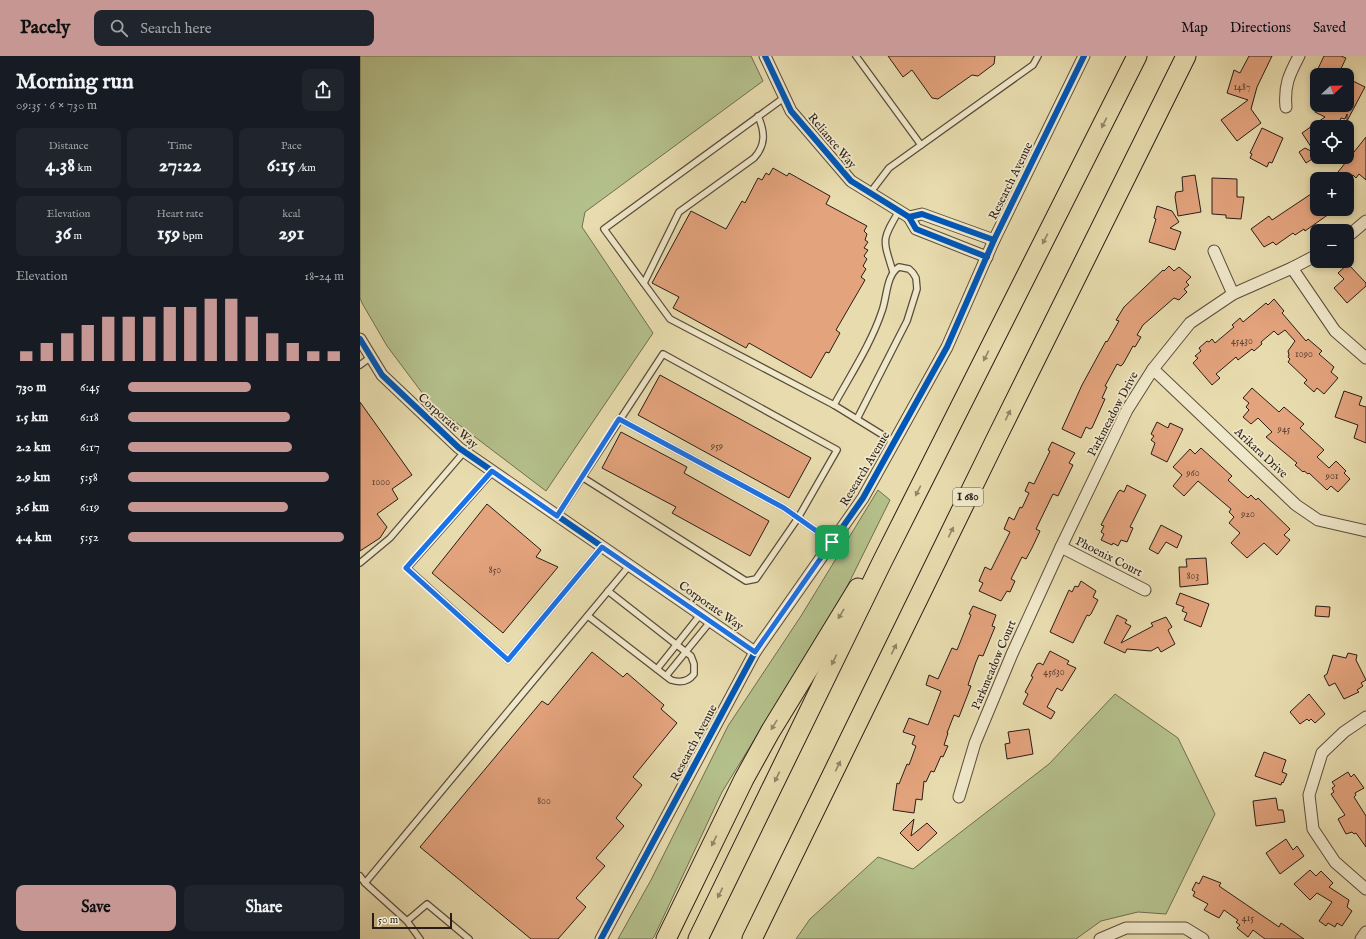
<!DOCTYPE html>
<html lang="en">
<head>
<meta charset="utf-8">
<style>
	:root { --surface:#171b24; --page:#20242c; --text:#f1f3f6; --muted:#9ea1a6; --accent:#c59692 }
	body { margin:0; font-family:"IM FELL English",serif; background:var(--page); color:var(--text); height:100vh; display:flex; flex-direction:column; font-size:15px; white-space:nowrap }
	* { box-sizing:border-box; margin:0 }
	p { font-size:13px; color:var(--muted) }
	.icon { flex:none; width:22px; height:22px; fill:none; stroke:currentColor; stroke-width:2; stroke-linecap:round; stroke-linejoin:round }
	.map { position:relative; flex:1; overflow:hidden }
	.sheet { display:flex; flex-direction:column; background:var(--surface); width:360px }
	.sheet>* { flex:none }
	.needle { width:26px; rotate:68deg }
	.controls { position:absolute; left:950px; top:12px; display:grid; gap:8px }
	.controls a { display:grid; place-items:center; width:44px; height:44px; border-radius:8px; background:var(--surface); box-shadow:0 2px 6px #0003; font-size:20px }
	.scale { position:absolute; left:12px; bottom:10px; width:80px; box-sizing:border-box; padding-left:4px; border:2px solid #2a1d18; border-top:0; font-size:11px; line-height:14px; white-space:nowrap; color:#2a1d18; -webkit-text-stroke:3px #f0e8ca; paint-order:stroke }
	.pin { position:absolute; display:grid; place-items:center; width:34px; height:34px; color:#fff; margin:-17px; border-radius:8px; box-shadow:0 2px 6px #0006 }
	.round { display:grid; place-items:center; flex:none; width:42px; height:42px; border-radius:8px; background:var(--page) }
	.overview { display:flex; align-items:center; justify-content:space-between; height:68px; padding:0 16px }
	h1 { font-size:22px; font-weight:700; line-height:30px }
	.metrics { display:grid; grid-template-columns:repeat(3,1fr); gap:6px; height:68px; padding:4px 16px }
	.metrics div { display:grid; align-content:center; border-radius:8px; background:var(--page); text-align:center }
	.metrics b { font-size:20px; font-weight:700 }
	.metrics small { font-size:11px; font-weight:400 }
	.metrics p { font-size:11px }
	.chart { height:112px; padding:8px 16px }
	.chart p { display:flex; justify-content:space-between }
	.chart svg { width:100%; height:72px; margin-top:4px; stroke:var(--accent); stroke-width:6 }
	.cta { display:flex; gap:8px; margin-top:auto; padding:8px 16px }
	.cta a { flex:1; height:46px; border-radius:8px; background:var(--accent); color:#111; font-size:16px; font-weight:700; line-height:46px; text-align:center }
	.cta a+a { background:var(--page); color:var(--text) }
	ul { padding:0 16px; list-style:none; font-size:13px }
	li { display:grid; grid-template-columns:64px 48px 1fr; align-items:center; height:30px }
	li i { height:10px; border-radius:5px; background:var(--accent) }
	header { display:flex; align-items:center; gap:24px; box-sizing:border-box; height:56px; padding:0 20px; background:var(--accent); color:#111 }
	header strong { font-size:19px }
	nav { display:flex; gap:22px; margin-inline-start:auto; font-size:14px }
	.search { width:280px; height:36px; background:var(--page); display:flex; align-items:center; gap:10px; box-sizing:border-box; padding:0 14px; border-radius:8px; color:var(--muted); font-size:15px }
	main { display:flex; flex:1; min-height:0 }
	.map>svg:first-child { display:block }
</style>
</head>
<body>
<header>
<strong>Pacely</strong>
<div class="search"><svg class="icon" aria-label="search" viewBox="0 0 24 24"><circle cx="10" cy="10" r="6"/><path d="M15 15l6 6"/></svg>Search here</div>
<nav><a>Map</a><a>Directions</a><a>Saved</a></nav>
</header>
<main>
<section class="sheet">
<div class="overview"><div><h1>Morning run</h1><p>09:35 · 6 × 730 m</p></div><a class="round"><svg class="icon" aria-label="share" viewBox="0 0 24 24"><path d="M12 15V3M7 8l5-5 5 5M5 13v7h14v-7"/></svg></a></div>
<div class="metrics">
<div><p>Distance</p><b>4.38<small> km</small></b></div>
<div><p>Time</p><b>27:22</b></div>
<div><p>Pace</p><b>6:15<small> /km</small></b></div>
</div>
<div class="metrics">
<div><p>Elevation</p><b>36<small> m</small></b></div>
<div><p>Heart rate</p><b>159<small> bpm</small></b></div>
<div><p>kcal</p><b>291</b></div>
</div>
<div class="chart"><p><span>Elevation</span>18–24 m</p>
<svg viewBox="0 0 160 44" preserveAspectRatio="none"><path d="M5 44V38M15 44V33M25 44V27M35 44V22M45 44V17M55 44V17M65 44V17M75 44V11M85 44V11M95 44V6M105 44V6M115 44V17M125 44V27M135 44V33M145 44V38M155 44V38"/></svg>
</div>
<ul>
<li><b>730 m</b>6:45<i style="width:57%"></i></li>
<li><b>1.5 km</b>6:18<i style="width:75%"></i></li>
<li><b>2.2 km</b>6:17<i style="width:76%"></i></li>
<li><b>2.9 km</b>5:58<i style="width:93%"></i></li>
<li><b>3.6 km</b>6:19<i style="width:74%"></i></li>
<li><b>4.4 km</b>5:52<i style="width:100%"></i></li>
</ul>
<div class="cta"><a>Save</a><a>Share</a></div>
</section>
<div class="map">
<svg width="1006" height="883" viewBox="0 0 1006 883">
	<rect width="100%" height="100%" fill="#e8dcae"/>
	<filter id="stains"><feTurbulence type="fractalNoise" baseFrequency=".005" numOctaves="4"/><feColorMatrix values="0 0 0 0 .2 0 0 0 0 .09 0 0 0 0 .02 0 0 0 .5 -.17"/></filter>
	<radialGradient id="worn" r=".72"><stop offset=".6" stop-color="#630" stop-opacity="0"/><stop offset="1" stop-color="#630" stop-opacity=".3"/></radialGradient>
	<g fill="#b4c08b" stroke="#6f6e52">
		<path d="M0 0H391L403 25 225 156 222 171 293 277 186 435 69 346 27 290 2 247 0 242Z"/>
		<path d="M518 434 530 444 480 545 362 736 294 881 292 883H258L291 824 368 670 441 560Z"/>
		<path d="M755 638 818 682 855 758 806 858 778 856 741 865 716 883H436L450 863 518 801 553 813 689 708Z"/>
	</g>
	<g fill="#e3a37d" stroke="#2a1d18">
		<path d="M528 0H635L634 8 618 20 612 19 578 43 572 42 552 14 543 21Z"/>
		<path d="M889 0H912L897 31 891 53 901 67 877 85 861 64 888 44 867 37 874 14 880 17Z"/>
		<path d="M964 0H981L986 2 978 19H955Z"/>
		<path d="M993 25 1005 31 987 65V58L985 63 981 62 977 71H957V100L946 107 939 96 945 92 955 97 942 77 965 61 955 56 958 49H987V36Z"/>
		<path d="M902 72 923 82 912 107 909 106 907 111 890 102 892 98 890 97Z"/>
		<path d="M1006 81V124L999 118 996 122 993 119 988 125 978 116Z"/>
		<path d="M413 112 427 120 429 117 470 140 466 148 507 170 504 175 507 178 505 184 508 186 504 192 508 194 504 200 507 203 503 210 506 213 501 221 505 224 476 274 480 277 469 297 466 296 451 322 389 287 386 292 313 252 319 241 292 227 331 155 366 173 382 145 385 147 398 122 402 124 406 117 409 119Z"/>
		<path d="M835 119 841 156 818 160 815 141 816 136 823 135 822 121Z"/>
		<path d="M852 122 877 123V141H884L881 163 866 162V159L852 158Z"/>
		<path d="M957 134V153H976L945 175 944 173 935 179 933 177 916 189 913 186 904 191 891 173 909 160 912 164Z"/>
		<path d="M797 150 812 155 819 166 810 172 821 176 815 194 789 186 796 163 794 162Z"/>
		<path d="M988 208 1006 227V230L987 247 974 232 984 223 978 217Z"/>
		<path d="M809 210 814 215 819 211 831 221 826 226 829 229 824 233 827 236 819 244 814 242 783 269 777 279 781 281 775 291 773 290 763 308 761 310 757 308 745 330 747 331 742 342 745 343 732 372 730 373 726 371 721 382 702 373 722 329 746 285 747 286 759 265 756 264 764 251 803 214 804 215Z"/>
		<path d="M914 243 924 255 922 257 946 285 948 283 962 295 959 298 974 311 971 316 978 322 964 338 957 332 954 336 944 327 947 324 928 306 930 303 928 301 929 299 928 295 935 285 925 274 918 279 914 275 901 286 902 288 894 295 892 293 878 304 876 301 856 318 860 322 852 329 833 307 838 302 835 300 841 295 839 292 847 285 849 286 852 283 855 287 874 271 872 269 880 262 883 266 906 247 908 249Z"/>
		<path d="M300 319 451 402 429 442 278 359Z"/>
		<path d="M892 332 919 356 924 351 944 368 940 372 964 394 957 401 969 412 976 405 986 415 984 417 990 423 978 436 971 430 967 434 949 417 948 418 944 415 943 416 935 409 937 407 906 381 912 376 898 362 891 368 883 361 889 354 886 351 889 347 883 342Z"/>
		<path d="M984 335 1002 341 999 349 1006 351V387L994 382 998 369 975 361Z"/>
		<path d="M0 346 52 419 32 433 38 443 17 458 27 471 20 482 0 495Z"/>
		<path d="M797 366 808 372 810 367 823 373 807 406 791 398 795 387 791 384 794 380 791 378Z"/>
		<path d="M261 376 327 411 324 417 409 465 390 500 312 457 316 451 242 412Z"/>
		<path d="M692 386 715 397 709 407 713 409 698 440 693 438 676 473 680 475 672 492 666 503 662 501 651 523 655 525 650 536 647 535 641 545 619 535 623 527 619 525 625 511 631 514 650 476 644 473 649 461 654 464 660 451 662 452 669 437 665 435 669 426 674 428 690 395 688 394Z"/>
		<path d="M841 392 872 420 868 424 883 438 888 442 891 439 896 444 898 442 930 473 924 479 930 484 917 499 904 487 887 502 871 487 880 477 869 467 874 461 869 456 871 453 838 425 824 440 813 430 822 419 813 411 830 393 835 398Z"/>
		<path d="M767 429 786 439 770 471 773 472 767 486 761 484 758 490 753 487 752 489 741 484 744 478 741 476 744 470 741 469 758 436 760 434 764 436Z"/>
		<path d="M127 448 181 494 176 501 198 511 143 577 72 517Z"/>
		<path d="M801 469 822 480 817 492 806 486 798 498 789 493Z"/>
		<path d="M846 502 848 528 820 531 819 511H827L826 503Z"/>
		<path d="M721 525 736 535 733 541 738 544 731 558 729 560 727 559 713 587 690 576 709 534 712 536 715 530 718 531Z"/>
		<path d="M820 537 849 548 841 571 824 564 827 557 822 555 824 551 816 548Z"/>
		<path d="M613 550 636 559 632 570 635 571 623 600 619 599 616 606 608 629 611 630 599 661 594 659 587 677H588L584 689 588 690 583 701 581 700 574 716 571 715 566 726 564 725 562 744 556 743 554 757 533 754 537 727 539 728 547 708 549 709 556 690 552 688 555 680 543 676 549 662 568 669 581 635 566 629 569 619 578 623 592 592 597 594 611 559 609 558Z"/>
		<path d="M956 550 970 551 969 561 955 560Z"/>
		<path d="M757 559 767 564 765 567 771 570 761 587 793 570 791 567 806 561 812 571 808 574 815 588 801 596 798 591 791 595 767 593 765 597 744 587Z"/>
		<path d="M690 595 709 605 707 608 716 612 702 635 697 632 687 651 695 656 691 663 663 648 668 638 665 636 673 621 671 620 677 608 680 607 683 609Z"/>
		<path d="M232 596 263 621 267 617 304 649 301 653 317 667 273 721 282 729 256 762 264 770 236 802 245 810 216 842 226 851 198 883H171L60 791 182 645 188 649Z"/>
		<path d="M988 597 997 599 996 604 1006 624 1001 627 1003 630 997 634 999 636 984 643 975 627 969 630 964 620 967 618 973 599 986 602Z"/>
		<path d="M949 638 965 658 955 667 951 663 949 665 947 663 940 668 930 656Z"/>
		<path d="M669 673 673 698 647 703 645 688 650 687 648 676Z"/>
		<path d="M904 696 926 704 922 716 927 718 923 727 922 726 921 729 895 720Z"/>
		<path d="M988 716 991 721 994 718 1004 732 995 737 996 739 994 741 1006 760V791L996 777 994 778 992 776 986 778 978 763 985 759 971 738 974 736 972 732 975 730 972 726Z"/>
		<path d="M916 742 918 754H923L925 766 896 770 893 745Z"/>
		<path d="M554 763 551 780 567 767 577 777 558 795 540 777Z"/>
		<path d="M926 783 933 794 937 790 944 800 920 818 906 797Z"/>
		<path d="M950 814 956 820 961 815 973 827 969 831 989 844 987 851 992 855 982 870 977 867 975 871 968 867 966 870 959 865 972 846 957 837 950 844 934 828Z"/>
		<path d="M843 820 861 827 859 830 919 871 921 867 944 883H905L893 874 888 881 877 872 880 869 876 866 878 864 864 854 859 862 844 854 848 848 833 840 835 836 832 834 836 826 839 828Z"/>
	</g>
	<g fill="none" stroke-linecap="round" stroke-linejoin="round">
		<defs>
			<g id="service">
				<path d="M496 0 561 89"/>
				<path d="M425 41 244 173 310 263 474 349 534 386"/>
				<path d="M510 137 529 112 673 9 678 0"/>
				<path d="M533 216C523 183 521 185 539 155"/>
				<path d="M284 227 319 156 394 102C406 89 405 76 398 60"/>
				<path d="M0 309 11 301"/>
				<path d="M474 349C491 318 511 288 522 255 527 242 526 219 539 211L549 213 553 217 556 222 557 233 547 265 497 363"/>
				<path d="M259 363 424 452 472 486"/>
				<path d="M133 415 47 512 148 604 242 491"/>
				<path d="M197 460 303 298 477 394 438 462 396 523 386 525 222 421"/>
				<path d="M0 507 30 482 104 396"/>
				<path d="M228 560 311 624C320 627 328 626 334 618V608L331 600 248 535"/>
				<path d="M297 613 340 559"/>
				<path d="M306 620 350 566"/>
				<path d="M0 820 5 827 47 865 60 883"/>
				<path d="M5 827 269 510"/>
				<path d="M47 865 67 848 109 883"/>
			</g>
			<g id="minor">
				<path d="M405 0 431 55 491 125 549 161 556 173 627 201"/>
				<path d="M926 51C924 29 929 19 939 0"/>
				<path d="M549 161 562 158 634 184"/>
				<path d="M987 181 1006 165"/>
				<path d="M854 195 873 238"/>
				<path d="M932 212 975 275 1006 302"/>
				<path d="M0 283 22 319 99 392 395 596"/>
				<path d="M793 313 936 449 958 464 1006 475"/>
				<path d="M701 491 785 534"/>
				<path d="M1006 661 984 676 962 697 949 739 953 773 975 806 1006 833"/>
				<path d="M599 741 615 687 652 598 701 491 767 354 793 313 830 267 873 238 932 212 957 199"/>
				<path d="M241 883 395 596 503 442 587 291 634 184 724 0"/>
				<path d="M740 883 766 872H825L843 883"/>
				<path d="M1001 883 1006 876"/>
			</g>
			<g id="motorway">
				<path d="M306 883 384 723 410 676 498 532"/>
				<path d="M338 883 522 506 777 0"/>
				<path d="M392 883 637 381 826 0"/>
			</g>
		</defs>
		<use href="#service" stroke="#5a4d3e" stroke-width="8"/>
		<use href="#minor" stroke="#5a4d3e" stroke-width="13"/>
		<use href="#motorway" stroke="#2a1d18" stroke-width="21"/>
		<use href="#service" stroke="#f0e8ca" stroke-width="5.5"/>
		<use href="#minor" stroke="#f0e8ca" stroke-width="11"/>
		<use href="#motorway" stroke="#e8dcae" stroke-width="19"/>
		<defs>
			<g id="cycleway">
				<path d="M405 0 431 55 491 125 549 161 556 173 627 201"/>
				<path d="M549 161 562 158 634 184"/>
				<path d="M0 283 22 319 99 392 395 596"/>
				<path d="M241 883 395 596 503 442 587 291 634 184 724 0"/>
			</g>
		</defs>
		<use href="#cycleway" stroke="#f0e8ca" stroke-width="8"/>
		<use href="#cycleway" stroke="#0057b8" stroke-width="6"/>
	</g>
	<defs><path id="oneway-solid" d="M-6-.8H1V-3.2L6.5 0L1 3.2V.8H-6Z"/></defs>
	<g fill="#92866a">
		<use href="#oneway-solid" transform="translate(744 67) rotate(117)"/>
		<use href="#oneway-solid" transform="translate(685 183) rotate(117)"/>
		<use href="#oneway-solid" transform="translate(626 300) rotate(117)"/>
		<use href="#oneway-solid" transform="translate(648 359) rotate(-64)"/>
		<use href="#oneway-solid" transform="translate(558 435) rotate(117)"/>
		<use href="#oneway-solid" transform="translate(591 476) rotate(-64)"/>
		<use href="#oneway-solid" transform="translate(481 558) rotate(121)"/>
		<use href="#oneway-solid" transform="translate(534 593) rotate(-64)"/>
		<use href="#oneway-solid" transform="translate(474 604) rotate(116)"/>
		<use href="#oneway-solid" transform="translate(414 669) rotate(121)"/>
		<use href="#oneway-solid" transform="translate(478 710) rotate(-64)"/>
		<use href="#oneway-solid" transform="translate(417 721) rotate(116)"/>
		<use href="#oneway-solid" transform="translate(354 785) rotate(116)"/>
		<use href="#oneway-solid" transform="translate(360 837) rotate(116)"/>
	</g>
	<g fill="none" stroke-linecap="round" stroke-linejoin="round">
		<defs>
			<path id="route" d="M259 363 424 452 472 486 395 596 242 491 148 604 46 512 132 415 197 460Z"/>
		</defs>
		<use href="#route" stroke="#fff" stroke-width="8"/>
		<use href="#route" stroke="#1a73e8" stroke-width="5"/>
	</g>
	<g text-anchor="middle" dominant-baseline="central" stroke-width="3.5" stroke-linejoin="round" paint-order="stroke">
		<g font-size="10" fill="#583e31">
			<text x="882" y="31">1487</text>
			<text x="882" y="285">45430</text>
			<text x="944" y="298">1090</text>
			<text x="924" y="373">945</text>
			<text x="357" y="390">959</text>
			<text x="833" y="417">960</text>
			<text x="972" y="420">901</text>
			<text x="21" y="426">1000</text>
			<text x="888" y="458">920</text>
			<text x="135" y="514">850</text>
			<text x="833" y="520">803</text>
			<text x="694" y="616">45630</text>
			<text x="184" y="745">800</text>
			<text x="888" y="862">415</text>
		</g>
		<rect fill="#f0e8ca" stroke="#655a4d" stroke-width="1" x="593" y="432" width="30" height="18" rx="3"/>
		<g font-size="11" font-weight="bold" fill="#2a1d18">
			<text x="608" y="441">I 680</text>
		</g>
		<g font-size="12" fill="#2a1d18" stroke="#f0e8ca">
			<text transform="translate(472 85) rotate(50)">Reliance Way</text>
			<text transform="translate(651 125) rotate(-64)">Research Avenue</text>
			<text transform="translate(753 358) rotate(-62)">Parkmeadow Drive</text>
			<text transform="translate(88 365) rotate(42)">Corporate Way</text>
			<text transform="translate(901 397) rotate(43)">Arikara Drive</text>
			<text transform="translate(505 413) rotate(-59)">Research Avenue</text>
			<text transform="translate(749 501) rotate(27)">Phoenix Court</text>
			<text transform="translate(351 550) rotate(35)">Corporate Way</text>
			<text transform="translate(634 609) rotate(-67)">Parkmeadow Court</text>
			<text transform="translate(334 687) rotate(-62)">Research Avenue</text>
		</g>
	</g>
	<rect width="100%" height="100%" filter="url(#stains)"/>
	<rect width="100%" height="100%" fill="url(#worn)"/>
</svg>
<div class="controls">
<a><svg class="needle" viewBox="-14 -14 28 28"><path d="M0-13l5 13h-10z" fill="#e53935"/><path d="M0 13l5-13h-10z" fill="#9ea1a6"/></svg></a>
<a><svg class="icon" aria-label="locate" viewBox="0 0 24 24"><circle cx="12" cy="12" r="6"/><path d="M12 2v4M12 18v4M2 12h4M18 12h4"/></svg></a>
<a>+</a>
<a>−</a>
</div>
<div class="scale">50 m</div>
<div class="pin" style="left:472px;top:486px;background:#1e9e55"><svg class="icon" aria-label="arrive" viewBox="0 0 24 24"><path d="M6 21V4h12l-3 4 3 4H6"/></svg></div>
</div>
</main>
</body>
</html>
